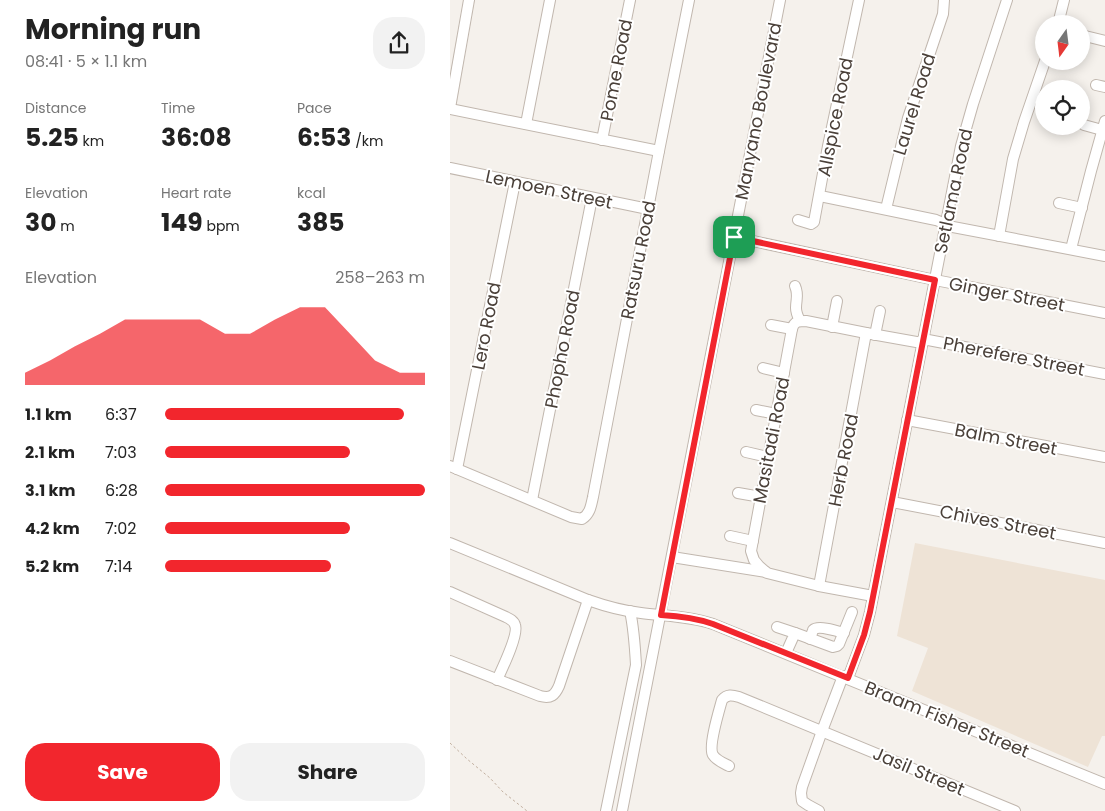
<!DOCTYPE html>
<html lang="en">
<head>
<meta charset="utf-8">
<style>
	:root { --surface:#fff; --page:#f2f2f2; --text:#222; --muted:#767676; --accent:#f2262d }
	body { margin:0; font-family:Poppins,sans-serif; background:var(--page); color:var(--text); height:100vh; display:flex; flex-direction:column; font-size:19px; white-space:nowrap }
	* { box-sizing:border-box; margin:0 }
	p { font-size:16px; color:var(--muted) }
	.icon { flex:none; width:28px; height:28px; fill:none; stroke:currentColor; stroke-width:2; stroke-linecap:round; stroke-linejoin:round }
	.map { position:relative; flex:1; overflow:hidden }
	.side { display:flex; flex-direction:column; background:var(--surface); width:450px }
	.side>* { flex:none }
	.needle { width:32px; rotate:194deg }
	.buttons { position:absolute; left:585px; top:15px; display:grid; gap:10px }
	.buttons a { display:grid; place-items:center; width:55px; height:55px; border-radius:50%; background:var(--surface); box-shadow:0 2px 12px #0003; font-size:25px }
	.pin { position:absolute; display:grid; place-items:center; width:42px; height:42px; color:#fff; margin:-21px; border-radius:10px; box-shadow:0 2px 8px #0006 }
	.round { display:grid; place-items:center; flex:none; width:52px; height:52px; border-radius:20px; background:var(--page) }
	.headline { display:flex; align-items:center; justify-content:space-between; height:85px; padding:0 25px }
	h1 { font-size:28px; font-weight:700; line-height:38px }
	.metrics { display:grid; grid-template-columns:repeat(3,1fr); gap:8px; height:85px; padding:5px 25px }
	.metrics div { display:grid; align-content:center }
	.metrics b { font-size:25px; font-weight:700 }
	.metrics small { font-size:14px; font-weight:400 }
	.metrics p { font-size:14px }
	.chart { height:140px; padding:10px 25px }
	.chart p { display:flex; justify-content:space-between }
	.chart svg { width:100%; height:90px; margin-top:5px; fill:var(--accent); opacity:.7 }
	.button { display:flex; gap:10px; margin-top:auto; padding:10px 25px }
	.button a { flex:1; height:58px; border-radius:20px; background:var(--accent); color:#fff; font-size:20px; font-weight:700; line-height:58px; text-align:center }
	.button a+a { background:var(--page); color:var(--text) }
	ul { padding:0 25px; list-style:none; font-size:16px }
	li { display:grid; grid-template-columns:80px 60px 1fr; align-items:center; height:38px }
	li i { height:12px; border-radius:6px; background:var(--accent) }
	main { display:flex; flex:1; min-height:0 }
	.map>svg:first-child { display:block }
</style>
</head>
<body>
<main>
<section class="side">
<div class="headline"><div><h1>Morning run</h1><p>08:41 · 5 × 1.1 km</p></div><a class="round"><svg class="icon" aria-label="share" viewBox="0 0 24 24"><path d="M12 15V3M7 8l5-5 5 5M5 13v7h14v-7"/></svg></a></div>
<div class="metrics">
<div><p>Distance</p><b>5.25<small> km</small></b></div>
<div><p>Time</p><b>36:08</b></div>
<div><p>Pace</p><b>6:53<small> /km</small></b></div>
</div>
<div class="metrics">
<div><p>Elevation</p><b>30<small> m</small></b></div>
<div><p>Heart rate</p><b>149<small> bpm</small></b></div>
<div><p>kcal</p><b>385</b></div>
</div>
<div class="chart"><p><span>Elevation</span>258–263 m</p>
<svg viewBox="0 0 160 44" preserveAspectRatio="none"><path d="M0 44V38L10 32L20 25L30 19L40 12L50 12L60 12L70 12L80 19L90 19L100 12L110 6L120 6L130 19L140 32L150 38L160 38V44z"/></svg>
</div>
<ul>
<li><b>1.1 km</b>6:37<i style="width:92%"></i></li>
<li><b>2.1 km</b>7:03<i style="width:71%"></i></li>
<li><b>3.1 km</b>6:28<i style="width:100%"></i></li>
<li><b>4.2 km</b>7:02<i style="width:71%"></i></li>
<li><b>5.2 km</b>7:14<i style="width:64%"></i></li>
</ul>
<div class="button"><a>Save</a><a>Share</a></div>
</section>
<div class="map">
<svg width="655" height="811" viewBox="0 0 655 811">
	<rect width="100%" height="100%" fill="#f5f1ec"/>
	<path fill="#eee3d6" d="M465 543 655 580V736H652L638 767 462 691 478 648 447 636Z"/>
	<g fill="none" stroke-linecap="round" stroke-linejoin="round">
		<defs>
			<g id="minor">
				<path d="M608 24 614 0"/>
				<path d="M631 35 655 41"/>
				<path d="M646 85 655 87"/>
				<path d="M0 108 19 0"/>
				<path d="M0 109 209 151"/>
				<path d="M76 124 100 0"/>
				<path d="M634 125 652 130"/>
				<path d="M152 140 180 0"/>
				<path d="M0 168 198 209"/>
				<path d="M370 196 486 220 503 227 655 256"/>
				<path d="M609 203 632 208"/>
				<path d="M436 209 458 118 493 14 494 0"/>
				<path d="M348 220 361 224 364 222 378 146 409 0"/>
				<path d="M549 236 563 159 574 122 595 61"/>
				<path d="M284 237 485 280 655 313"/>
				<path d="M621 249 641 171 655 121"/>
				<path d="M345 286C349 295 346 299 346 308 346 312 348 317 350 321"/>
				<path d="M321 325 342 329"/>
				<path d="M382 327 387 301"/>
				<path d="M425 335 430 311"/>
				<path d="M473 339 655 374"/>
				<path d="M313 368 334 373"/>
				<path d="M306 410 326 414"/>
				<path d="M457 420 655 457"/>
				<path d="M296 452 318 457"/>
				<path d="M0 466 121 517 132 519C140 514 141 506 143 497L209 151 239 0"/>
				<path d="M7 469 65 182"/>
				<path d="M288 493 311 497"/>
				<path d="M82 500 142 198"/>
				<path d="M442 502 655 543"/>
				<path d="M280 536 303 541"/>
				<path d="M0 543 138 600C155 606 173 611 191 613 215 616 239 616 263 624L655 784"/>
				<path d="M222 557 316 572"/>
				<path d="M369 586 416 333"/>
				<path d="M0 592 56 617C60 619 64 621 65 625 69 634 52 669 47 680"/>
				<path d="M423 596 369 586 317 573 309 566 304 560 301 551 342 329C344 321 349 321 356 321L416 333 472 343"/>
				<path d="M327 627 345 633 336 653"/>
				<path d="M345 633 383 647 387 646 389 644 402 612"/>
				<path d="M360 639C360 638 363 631 363 630 368 625 387 631 394 633"/>
				<path d="M0 661 90 696C101 699 105 695 109 686L138 600"/>
				<path d="M398 678 414 635 420 612 511 146 523 104 557 0"/>
				<path d="M279 766C273 763 266 760 263 755 258 747 269 711 272 700 277 694 282 695 289 697L565 811"/>
				<path d="M156 811 186 665C185 647 184 629 180 611"/>
				<path d="M172 811 330 0"/>
				<path d="M369 811 358 805 352 801 351 793 352 787 372 731 393 676"/>
			</g>
		</defs>
		<use href="#minor" stroke="#c1b7ae" stroke-width="12"/>
		<path stroke="#c2b0a0" stroke-width="1" stroke-dasharray="2.5 2.5" stroke-linecap="butt" d="M0 743 17 759 40 778 53 792 77 811"/>
		<use href="#minor" stroke="#fff" stroke-width="10"/>
	</g>
	<g fill="none" stroke-linecap="round" stroke-linejoin="round">
		<defs>
			<path id="route" d="M284 237 485 280 420 612 414 635 398 678 263 624C246 618 229 616 211 615Z"/>
		</defs>
		<use href="#route" stroke="#fff" stroke-width="10"/>
		<use href="#route" stroke="#f2262d" stroke-width="6"/>
	</g>
	<g text-anchor="middle" dominant-baseline="central" stroke-width="4" stroke-linejoin="round" paint-order="stroke">
		<g font-size="18" fill="#4a4039" stroke="#fff">
			<text transform="translate(166 70) rotate(-79)">Pome Road</text>
			<text transform="translate(464 104) rotate(-73)">Laurel Road</text>
			<text transform="translate(308 111) rotate(-79)">Manyano Boulevard</text>
			<text transform="translate(385 117) rotate(-79)">Allspice Road</text>
			<text transform="translate(99 189) rotate(12)">Lemoen Street</text>
			<text transform="translate(503 191) rotate(-78)">Setlama Road</text>
			<text transform="translate(188 260) rotate(-79)">Ratsuru Road</text>
			<text transform="translate(557 294) rotate(11)">Ginger Street</text>
			<text transform="translate(36 326) rotate(-79)">Lero Road</text>
			<text transform="translate(112 349) rotate(-79)">Phopho Road</text>
			<text transform="translate(564 356) rotate(11)">Pherefere Street</text>
			<text transform="translate(556 439) rotate(11)">Balm Street</text>
			<text transform="translate(321 440) rotate(-79)">Masitadi Road</text>
			<text transform="translate(393 460) rotate(-79)">Herb Road</text>
			<text transform="translate(548 522) rotate(11)">Chives Street</text>
			<text transform="translate(497 719) rotate(22)">Braam Fisher Street</text>
			<text transform="translate(469 771) rotate(23)">Jasil Street</text>
		</g>
	</g>
</svg>
<div class="buttons">
<a><svg class="needle" viewBox="-14 -14 28 28"><path d="M0-13l5 13h-10z" fill="#e53935"/><path d="M0 13l5-13h-10z" fill="#767676"/></svg></a>
<a><svg class="icon" aria-label="locate" viewBox="0 0 24 24"><circle cx="12" cy="12" r="6"/><path d="M12 2v4M12 18v4M2 12h4M18 12h4"/></svg></a>
</div>
<div class="pin" style="left:284px;top:237px;background:#1e9e55"><svg class="icon" aria-label="arrive" viewBox="0 0 24 24"><path d="M6 21V4h12l-3 4 3 4H6"/></svg></div>
</div>
</main>
</body>
</html>
